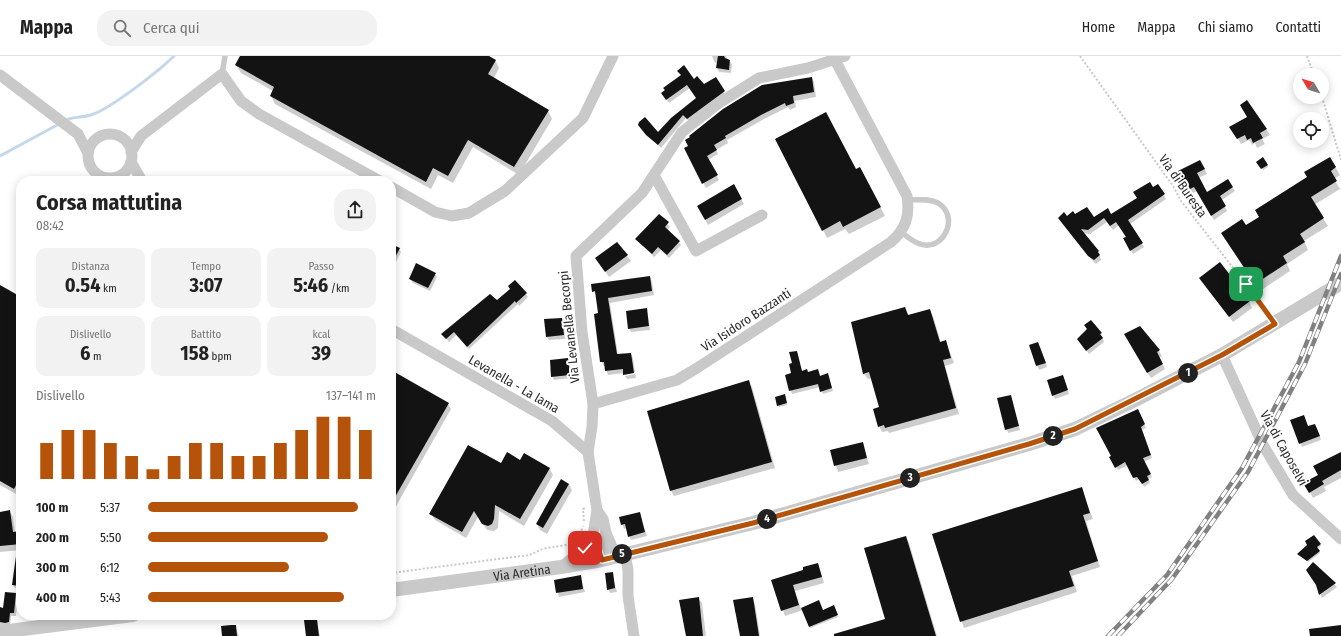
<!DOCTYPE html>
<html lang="it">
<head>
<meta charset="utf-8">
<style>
	:root { --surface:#fff; --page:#f2f2f2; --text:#222; --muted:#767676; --line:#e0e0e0; --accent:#b45309 }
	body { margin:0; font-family:"Fira Sans Condensed",sans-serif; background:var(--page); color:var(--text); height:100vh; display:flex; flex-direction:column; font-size:15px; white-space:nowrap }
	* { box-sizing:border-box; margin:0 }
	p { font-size:13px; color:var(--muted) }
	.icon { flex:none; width:22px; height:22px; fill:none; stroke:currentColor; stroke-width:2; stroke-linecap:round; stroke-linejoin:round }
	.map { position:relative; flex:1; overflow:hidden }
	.panel { position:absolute; left:16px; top:120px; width:380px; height:444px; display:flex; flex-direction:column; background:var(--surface); border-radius:16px; box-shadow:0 2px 10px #0003 }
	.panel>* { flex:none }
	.needle { width:26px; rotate:308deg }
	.controls { position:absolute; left:1293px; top:12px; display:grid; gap:8px }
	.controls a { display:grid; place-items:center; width:36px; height:36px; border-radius:50%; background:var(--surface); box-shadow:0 2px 10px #0003; font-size:20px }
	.pin { position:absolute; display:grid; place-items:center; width:34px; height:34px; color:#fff; margin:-17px; border-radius:8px; box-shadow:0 2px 6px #0006 }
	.km { position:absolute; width:20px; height:20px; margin:-10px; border-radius:50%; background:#222; color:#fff; font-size:11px; line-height:20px; text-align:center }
	.round { display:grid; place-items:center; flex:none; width:42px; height:42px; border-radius:16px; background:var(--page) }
	.headline { display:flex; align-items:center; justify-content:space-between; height:68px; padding:0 20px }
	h1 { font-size:22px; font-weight:700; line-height:30px }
	.metrics { display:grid; grid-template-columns:repeat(3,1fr); gap:6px; height:68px; padding:4px 20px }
	.metrics div { display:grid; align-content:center; border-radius:10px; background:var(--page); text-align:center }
	.metrics b { font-size:20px; font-weight:700 }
	.metrics small { font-size:11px; font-weight:400 }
	.metrics p { font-size:11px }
	.chart { height:112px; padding:8px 20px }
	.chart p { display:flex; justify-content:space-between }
	.chart svg { width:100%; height:72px; margin-top:4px; stroke:var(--accent); stroke-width:6 }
	ul { padding:0 20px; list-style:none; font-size:13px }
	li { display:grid; grid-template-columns:64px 48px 1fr; align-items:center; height:30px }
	li i { height:10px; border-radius:5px; background:var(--accent) }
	header { display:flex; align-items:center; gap:24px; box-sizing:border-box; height:56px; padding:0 20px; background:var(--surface); border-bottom:1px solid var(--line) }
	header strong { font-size:19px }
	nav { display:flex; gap:22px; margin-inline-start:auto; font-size:14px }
	.search { width:280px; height:36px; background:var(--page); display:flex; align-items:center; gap:10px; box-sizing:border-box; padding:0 14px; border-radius:16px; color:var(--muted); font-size:15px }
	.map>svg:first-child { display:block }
</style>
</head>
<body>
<header>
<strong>Mappa</strong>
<div class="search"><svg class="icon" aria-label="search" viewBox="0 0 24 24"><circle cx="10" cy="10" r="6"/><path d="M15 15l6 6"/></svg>Cerca qui</div>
<nav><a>Home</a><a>Mappa</a><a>Chi siamo</a><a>Contatti</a></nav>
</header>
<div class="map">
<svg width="1341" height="580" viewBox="0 0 1341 580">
	<rect width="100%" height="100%" fill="#fff"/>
	<g fill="#0003">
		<path d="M242 0H487L495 4 499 12 494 22 548 55 552 63 519 119 473 91 453 127 438 119 431 133 275 48 271 40 273 35 241 17 236 9Z"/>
		<path d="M712 0H726L727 4 732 8 731 17 719 16 717 12 718 6 715 7Z"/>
		<path d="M679 15 703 30 716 23 725 39 690 67 686 62 661 92 642 73 658 78 698 43 690 32 669 47 665 41 664 32 682 20Z"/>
		<path d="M812 22 814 26 816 41 795 45 796 51 790 54 788 51 764 63 727 84 728 87 716 94 718 98 708 104 719 124 706 132 686 93Z"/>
		<path d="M1231 71 1266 73 1270 79 1262 83 1265 88 1257 92 1255 87 1252 89 1249 84 1241 88Z"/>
		<path d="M1330 102 1340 119 1334 123 1340 133 1314 149 1328 170 1304 185 1308 194 1287 208 1290 215 1260 235 1227 184 1260 161Z"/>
		<path d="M1263 103 1268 111 1263 114 1258 106Z"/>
		<path d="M1200 105 1207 118 1198 122 1206 137 1232 131 1235 135 1222 144 1227 155 1214 164 1197 135 1187 140 1177 121Z"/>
		<path d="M856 114 864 120 885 160 849 178 845 173 827 182 823 174Z"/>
		<path d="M1158 129 1166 143 1130 168 1144 191 1133 198 1124 183 1127 181 1119 169 1113 174 1107 166 1090 178 1083 177 1100 200 1101 204 1096 208 1092 204 1062 166 1067 161 1075 159 1094 162 1111 160Z"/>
		<path d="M733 130 744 148 708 169 698 150Z"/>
		<path d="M659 159 670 171 667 174 681 189 669 202 661 194 654 201 637 183Z"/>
		<path d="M617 187 631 205 609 221 600 208Z"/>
		<path d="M391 189 399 193 401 196 391 216Z"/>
		<path d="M435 218 437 221 430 235 413 227 410 223Z"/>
		<path d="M650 221 652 226 654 239 610 247 618 299 631 298 633 302 635 316 625 319 624 317 608 319 605 310H604L601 305 599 258 596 239 593 235Z"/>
		<path d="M391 227 393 231 391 235Z"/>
		<path d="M1204 228 1249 246 1252 252 1233 266Z"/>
		<path d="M0 230 21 242V433L18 439 0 429Z"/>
		<path d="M526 238 528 241 519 250 518 248 469 293 456 279 449 286 445 281 497 246Z"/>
		<path d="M905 252 909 260 930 254 933 260 941 287 946 286 954 307 945 310 959 358 889 377 888 375 882 376 879 370 880 352 872 322 868 323 864 318 852 267Z"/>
		<path d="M646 253 650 274 631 276 629 272Z"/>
		<path d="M562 263 564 266 565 283 549 284 547 281Z"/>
		<path d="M1091 265 1101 278 1104 286 1089 298 1080 286Z"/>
		<path d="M1125 279 1159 295 1162 300 1159 302 1165 313 1151 322Z"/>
		<path d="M1030 289 1040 291 1047 311 1039 314Z"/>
		<path d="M796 296 802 316 808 317 818 314 821 321 828 319 833 335 823 338 820 331 792 338 786 320 792 318Z"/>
		<path d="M568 303 570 307 571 322 554 324 552 320Z"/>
		<path d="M391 315 448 348 451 353 391 459Z"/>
		<path d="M635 318 636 322 627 323 625 320Z"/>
		<path d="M1064 323 1069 338 1055 343 1053 339Z"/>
		<path d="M748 325 752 331 775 412 674 440 671 435 700 339Z"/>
		<path d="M1010 340 1020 374 1008 377 998 343Z"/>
		<path d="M785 341 787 349 779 351 778 350Z"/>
		<path d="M1139 357 1146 372 1142 374 1152 402 1144 406 1152 421 1148 423 1150 427 1144 431 1140 423 1136 425 1128 409 1118 414 1110 401Z"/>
		<path d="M1291 365 1308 371 1317 372 1321 384 1302 391Z"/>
		<path d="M862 387 869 408 838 416 831 394Z"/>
		<path d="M1341 397V422L1324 431 1326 435 1313 442 1305 427 1319 420Z"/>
		<path d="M520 405 549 412 553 419 524 470 499 455 498 472 494 475 487 474 478 461 466 482 435 464 431 457 501 408Z"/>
		<path d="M569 428 572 434 547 478 540 474 537 468Z"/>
		<path d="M1081 432 1093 463 1086 465 1100 511 1072 520 1077 536 964 572 933 479Z"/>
		<path d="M10 456 13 461 15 477 21 476V494L0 496V457Z"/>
		<path d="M639 457 647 480 631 484 627 472 624 473 620 462Z"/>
		<path d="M1314 480 1321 490 1317 493 1320 497 1308 506 1299 499 1309 490Z"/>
		<path d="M906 481 909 487 937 580H845L886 563Z"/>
		<path d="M1314 507 1337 531 1322 542 1317 529Z"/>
		<path d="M818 508 824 527 795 535 801 553 818 546 823 556 833 550 838 561 810 572 803 554 785 560 773 525 805 515Z"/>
		<path d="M21 512V533L15 532 13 529Z"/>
		<path d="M612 517 617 536 610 537 608 533Z"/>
		<path d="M580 520 585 536 559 541 555 525Z"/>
		<path d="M16 538 18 542 16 560H11L10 569H0V552L4 553Z"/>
		<path d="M698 542 702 547 706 580H686Z"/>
		<path d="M752 542 755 548 760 580H741Z"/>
		<path d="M316 564 320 580H307Z"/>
		<path d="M235 570 239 580H223Z"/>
	</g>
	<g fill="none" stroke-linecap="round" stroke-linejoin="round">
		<g stroke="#c5d8ea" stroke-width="3">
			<path d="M64 65C73 60 81 62 91 59 110 53 159 15 174 0"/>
			<path d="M0 100 59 68"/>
		</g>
	</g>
	<g fill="#131313">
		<path d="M240 0H489L496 4 488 18 549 54 514 111 468 84 448 120 433 112 426 126 270 40 274 31 235 9Z"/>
		<path d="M718 0H724L725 2 730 4 729 14 716 12Z"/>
		<path d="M684 9 694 23 697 20 704 28 716 21 725 35 687 63 683 59 658 89 646 79 638 69 639 66 645 61 658 76 671 62 696 42 687 29 666 44 661 37 665 34 663 32 681 19 677 15Z"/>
		<path d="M812 21 814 36 793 40 794 47 786 50 785 47 761 59 725 80 726 82 714 89 717 94 707 100 718 119 702 128 684 92 688 90 685 84 690 81 689 80 723 53 762 29Z"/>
		<path d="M1247 44 1267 73 1260 77 1263 82 1253 87 1251 82 1247 84 1245 79 1237 83 1229 71 1247 61 1240 49Z"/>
		<path d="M826 56 856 113 860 111 881 151 843 171 840 165 822 175 775 83Z"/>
		<path d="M1263 101 1268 109 1261 113 1256 106Z"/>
		<path d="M1330 101 1336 111 1331 115 1337 125 1311 141 1324 162 1300 178 1305 186 1283 200 1287 207 1255 228 1221 177 1242 163 1246 169 1259 161 1255 154 1307 121 1304 116Z"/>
		<path d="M1200 104 1205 113 1197 117 1207 136 1228 123 1233 131 1220 140 1226 150 1211 160 1194 131 1184 136 1175 121 1177 120 1176 116Z"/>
		<path d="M1150 126 1153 131 1158 128 1165 138 1128 164 1143 187 1130 195 1123 182 1126 181 1116 166 1110 170 1104 162 1088 174 1081 173 1099 195 1098 196 1100 199 1094 204 1088 200 1058 162 1064 156 1067 160 1073 155 1075 158 1087 151 1094 161 1108 152 1111 158 1137 142 1133 136Z"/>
		<path d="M734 128 742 143 705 164 697 150Z"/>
		<path d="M659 158 669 166 665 171 680 185 667 199 658 191 652 198 635 183Z"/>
		<path d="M617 186 628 199 605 216 595 202Z"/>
		<path d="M391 188 400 192 391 209Z"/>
		<path d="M1220 206 1250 245 1229 261 1199 222Z"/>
		<path d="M416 207 436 217 428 232 409 223Z"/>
		<path d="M650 220 652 235 608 242 617 298 631 297 634 317 623 319V313L605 315 604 306H600L594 258 598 257 595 235 592 236 591 228Z"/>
		<path d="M515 224 527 237 516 247 515 245 467 291 454 276 446 283 441 278 490 238 497 244 510 233 508 230Z"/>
		<path d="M0 229 21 241V420L14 433 0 425Z"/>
		<path d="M905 251 908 259 930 253 940 286 946 284 951 302 943 304 956 352 885 372 884 369 878 371 873 353 879 351 869 316 863 318 851 266Z"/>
		<path d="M647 252 649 270 628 273 626 255Z"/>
		<path d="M562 262 564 279 546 281 544 263Z"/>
		<path d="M1091 264 1102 277 1100 278 1103 282 1086 295 1077 283 1087 273 1084 269Z"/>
		<path d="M1140 270 1160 294 1157 296 1163 308 1147 317 1124 278Z"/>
		<path d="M1038 286 1046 307 1036 310 1029 289Z"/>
		<path d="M797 295 802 315 807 313 808 316 818 313 820 320 828 317 832 332 820 336 818 328 789 335 785 319 791 317 789 308 792 307 789 296Z"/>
		<path d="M568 302 570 319 551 321 550 304Z"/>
		<path d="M391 314 449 347 391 448Z"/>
		<path d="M1063 319 1068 334 1052 340 1047 324Z"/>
		<path d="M749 324 772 406 670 435 647 355Z"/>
		<path d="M785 338 787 347 777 350 775 341Z"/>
		<path d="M1011 339 1019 370 1005 374 997 342Z"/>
		<path d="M1138 353 1145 368 1141 371 1151 399 1143 402 1151 418 1147 420 1149 424 1142 428 1137 421 1133 422 1125 406 1115 412 1109 401 1111 400 1096 372Z"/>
		<path d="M1304 359 1308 370 1315 368 1320 380 1299 388 1290 364Z"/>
		<path d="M863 386 867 402 834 410 830 394Z"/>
		<path d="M468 389 501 407 507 396 520 404 524 397 550 412 520 463 495 449 494 463 492 468 488 470 482 468 474 455 462 476 429 458Z"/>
		<path d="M1341 396V414L1322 425 1324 428 1309 437 1303 427 1318 419 1313 410Z"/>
		<path d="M561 423 569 428 543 472 536 468Z"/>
		<path d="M1082 431 1090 457 1083 459 1098 505 1069 515 1074 530 960 566 932 478Z"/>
		<path d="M10 454 13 476 21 475V488L0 490V456Z"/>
		<path d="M640 456 645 476 628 481 625 468 621 469 619 461Z"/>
		<path d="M1314 479 1321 488 1317 491 1320 495 1307 505 1297 498 1307 489 1305 485Z"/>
		<path d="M906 480 936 580H834V578L885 563 864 492Z"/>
		<path d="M16 500H21V530L12 529Z"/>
		<path d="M1313 506 1336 527 1319 539 1316 529 1306 514Z"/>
		<path d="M818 507 822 521 793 529 799 549 781 555 771 524 803 514V511Z"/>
		<path d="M613 516 615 532 607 534 605 517Z"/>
		<path d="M581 519 583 533 556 537 554 524Z"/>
		<path d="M5 536 16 537 14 557H10L9 566 5 567 0 566V551L3 552Z"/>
		<path d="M699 541 703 580H686L679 544Z"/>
		<path d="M753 541 759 580H740L733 544Z"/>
		<path d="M819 544 823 554 834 549 838 559 809 571 801 552Z"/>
		<path d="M317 563 319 580H306L304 564Z"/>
		<path d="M231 569H236L237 580H222L221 570Z"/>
		<path d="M1341 569V580H1310L1309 573Z"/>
	</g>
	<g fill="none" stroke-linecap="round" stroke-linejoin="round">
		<g stroke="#c9c9c9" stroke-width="2" stroke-dasharray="2 2" stroke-linecap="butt">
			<path d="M1080 0 1173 130 1181 145 1269 258"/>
			<path d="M1307 0 1314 19"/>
			<path d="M1322 41 1341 104"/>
			<path d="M584 465 583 453 586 452"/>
			<path d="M391 517 529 499C535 497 541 493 547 492 567 488 576 492 583 470"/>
		</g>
		<g stroke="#c9c9c9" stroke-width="5.5">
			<path d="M222 18 225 0"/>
			<path d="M902 177C907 180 913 186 920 188 944 196 960 160 938 147 929 142 917 144 907 144"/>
		</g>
		<g stroke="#c9c9c9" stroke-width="11">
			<path d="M0 19 78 78 88 97"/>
			<circle cx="110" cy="100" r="22"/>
			<path d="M131 96 141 80 222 18 241 45 259 58 380 125"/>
			<path d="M131 106 142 125"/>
			<path d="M655 121 696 195 762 159"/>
			<path d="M391 131 435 156 452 160 469 157 505 135 583 62 613 0"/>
			<path d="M391 273 552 365 588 396 597 454 593 479 585 492 561 511"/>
			<path d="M1222 299 1263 389 1293 439 1341 483"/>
			<path d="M593 348 677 324 697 312 891 186C906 173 910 160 907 140L835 4"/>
			<path d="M588 396 592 371 593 348 582 276 576 200 642 137 682 76 719 47 759 22 808 12 845 0"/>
			<path d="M597 454 603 463 606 477 616 500"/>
			<path d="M625 498 628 514V540L634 580"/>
			<path d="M602 504 606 477"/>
		</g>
		<g stroke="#c9c9c9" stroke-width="14">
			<path id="s1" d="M391 534 561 511 602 504 753 467 1029 388 1075 373 1137 343 1222 299 1341 227"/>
			<path d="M0 576 133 559"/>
		</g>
		<defs>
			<g id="rail">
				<path d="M1108 580 1167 519 1242 412 1299 306 1341 200"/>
				<path d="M1118 580 1172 523 1248 416 1305 308 1341 218"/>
			</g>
		</defs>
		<use href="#rail" stroke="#818181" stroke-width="4.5"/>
		<use href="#rail" stroke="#fff" stroke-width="3" stroke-dasharray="9" stroke-linecap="butt"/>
	</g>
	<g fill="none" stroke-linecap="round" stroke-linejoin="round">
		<defs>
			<path id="route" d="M585 492 593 479 602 504 753 467 1029 388 1075 373 1222 299 1275 268 1246 228"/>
		</defs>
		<use href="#route" stroke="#fff" stroke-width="8"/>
		<use href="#route" stroke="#b45309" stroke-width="5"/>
	</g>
	<g text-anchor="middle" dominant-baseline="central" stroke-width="4" stroke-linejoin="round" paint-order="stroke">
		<g font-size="13" fill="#2c2c2c" stroke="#fff">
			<text transform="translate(1183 130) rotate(55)">Via di Buresta</text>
			<text transform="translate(746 264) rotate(-33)">Via Isidoro Bazzanti</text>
			<text transform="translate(569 271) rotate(-96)">Via Levanella Becorpi</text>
			<text transform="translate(514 328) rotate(30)">Levanella - La lama</text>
			<text transform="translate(1284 392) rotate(61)">Via di Caposelvi</text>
			<text stroke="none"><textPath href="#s1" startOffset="132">Via Aretina</textPath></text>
		</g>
	</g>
</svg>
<div class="controls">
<a><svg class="needle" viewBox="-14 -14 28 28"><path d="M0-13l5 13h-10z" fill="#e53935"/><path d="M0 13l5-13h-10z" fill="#767676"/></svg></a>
<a><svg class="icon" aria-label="locate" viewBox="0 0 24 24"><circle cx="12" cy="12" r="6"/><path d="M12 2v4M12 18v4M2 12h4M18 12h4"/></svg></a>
</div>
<div class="pin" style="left:1246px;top:228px;background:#1e9e55"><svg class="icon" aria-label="arrive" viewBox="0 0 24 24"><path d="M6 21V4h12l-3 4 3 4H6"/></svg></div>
<div class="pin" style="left:585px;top:492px;background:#d93025"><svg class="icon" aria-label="check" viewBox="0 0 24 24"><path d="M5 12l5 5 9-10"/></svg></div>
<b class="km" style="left:1188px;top:317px">1</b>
<b class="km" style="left:1053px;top:380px">2</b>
<b class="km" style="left:910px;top:422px">3</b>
<b class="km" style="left:767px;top:463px">4</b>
<b class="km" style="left:622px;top:498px">5</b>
<section class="panel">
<div class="headline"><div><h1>Corsa mattutina</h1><p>08:42</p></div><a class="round"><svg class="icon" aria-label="share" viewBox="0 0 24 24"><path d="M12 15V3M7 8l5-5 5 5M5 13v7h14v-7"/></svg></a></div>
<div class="metrics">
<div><p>Distanza</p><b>0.54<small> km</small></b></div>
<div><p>Tempo</p><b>3:07</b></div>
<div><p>Passo</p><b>5:46<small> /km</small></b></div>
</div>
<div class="metrics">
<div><p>Dislivello</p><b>6<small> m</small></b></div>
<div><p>Battito</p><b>158<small> bpm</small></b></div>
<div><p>kcal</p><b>39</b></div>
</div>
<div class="chart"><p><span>Dislivello</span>137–141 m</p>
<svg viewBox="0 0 160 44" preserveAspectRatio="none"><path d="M5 44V22M15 44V14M25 44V14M35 44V22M45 44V30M55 44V38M65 44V30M75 44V22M85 44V22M95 44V30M105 44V30M115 44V22M125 44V14M135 44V6M145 44V6M155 44V14"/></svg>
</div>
<ul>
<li><b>100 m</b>5:37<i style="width:92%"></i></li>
<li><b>200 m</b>5:50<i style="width:79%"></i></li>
<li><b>300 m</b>6:12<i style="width:62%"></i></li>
<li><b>400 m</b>5:43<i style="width:86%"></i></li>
</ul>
</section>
</div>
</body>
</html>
